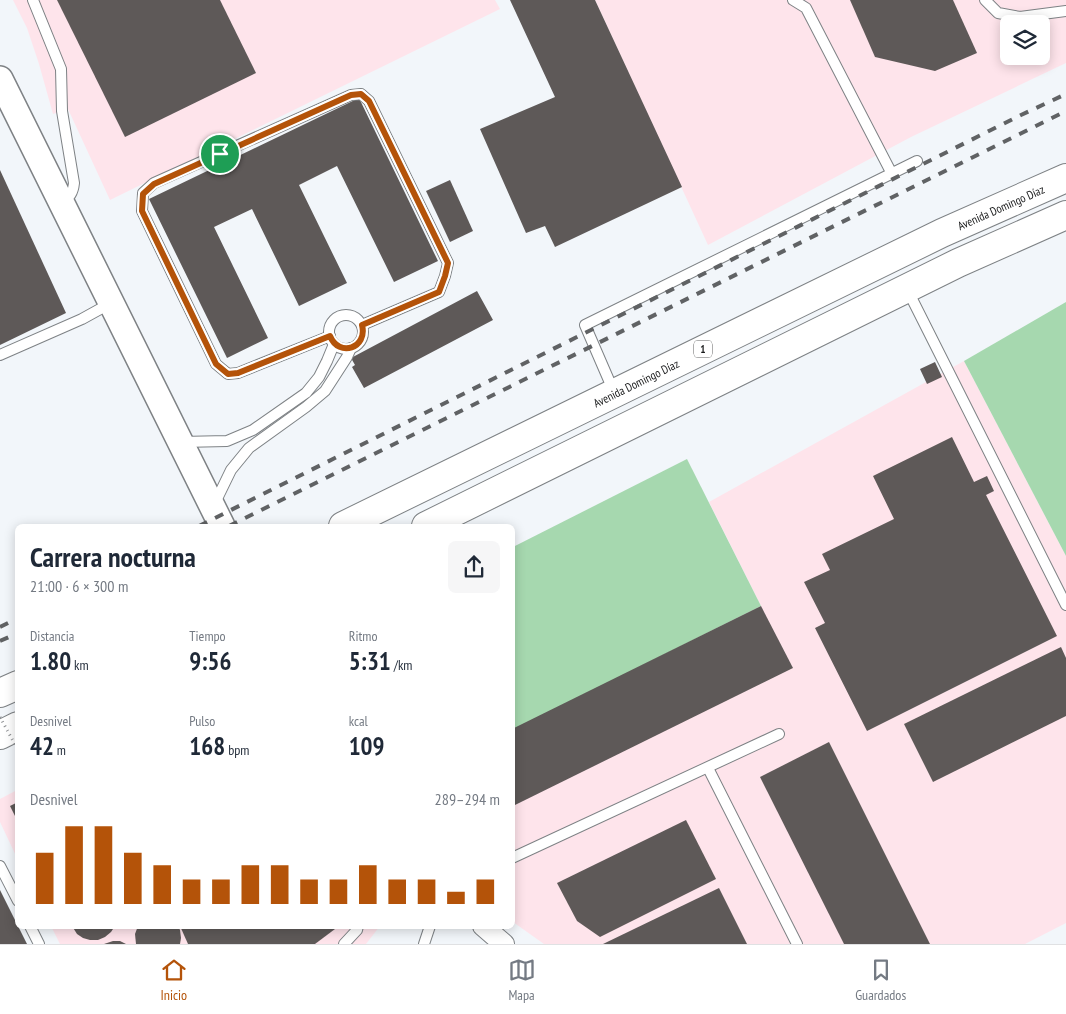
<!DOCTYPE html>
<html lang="es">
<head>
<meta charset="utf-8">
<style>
	:root { --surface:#fff; --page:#f6f6f7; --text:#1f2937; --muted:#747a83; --line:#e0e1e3; --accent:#b45309 }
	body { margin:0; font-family:"PT Sans Narrow",sans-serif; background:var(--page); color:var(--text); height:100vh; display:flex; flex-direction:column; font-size:19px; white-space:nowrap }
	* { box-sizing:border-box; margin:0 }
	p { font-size:16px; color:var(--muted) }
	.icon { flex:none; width:28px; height:28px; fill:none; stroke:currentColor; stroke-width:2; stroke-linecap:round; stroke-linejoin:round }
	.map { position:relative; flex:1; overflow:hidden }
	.sheet { position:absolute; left:15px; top:524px; width:500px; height:405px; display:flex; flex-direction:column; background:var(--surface); border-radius:8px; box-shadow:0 2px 12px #0003 }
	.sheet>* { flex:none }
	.controls { position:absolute; left:1000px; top:15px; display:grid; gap:10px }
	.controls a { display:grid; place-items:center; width:50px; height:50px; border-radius:8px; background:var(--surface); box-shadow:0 2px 12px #0003; font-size:25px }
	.pin { position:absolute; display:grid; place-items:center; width:42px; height:42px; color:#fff; margin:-21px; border:2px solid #fff; border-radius:50%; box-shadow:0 1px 5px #0007 }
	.round { display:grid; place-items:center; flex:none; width:52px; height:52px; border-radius:8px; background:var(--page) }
	.summary { display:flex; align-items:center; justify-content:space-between; height:85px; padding:0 15px }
	h1 { font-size:28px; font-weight:700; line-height:38px }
	.figures { display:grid; grid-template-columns:repeat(3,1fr); gap:8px; height:85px; padding:5px 15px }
	.figures div { display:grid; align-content:center }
	.figures b { font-size:25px; font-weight:700 }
	.figures small { font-size:14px; font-weight:400 }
	.figures p { font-size:14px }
	.chart { height:140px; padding:10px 15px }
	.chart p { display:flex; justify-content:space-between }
	.chart svg { width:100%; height:90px; margin-top:5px; stroke:var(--accent); stroke-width:6 }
	.tabs { display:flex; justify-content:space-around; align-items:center; height:70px; border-top:1px solid var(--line); background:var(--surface); font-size:14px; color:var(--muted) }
	.tabs a { display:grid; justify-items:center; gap:2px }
	.tabs .on { color:var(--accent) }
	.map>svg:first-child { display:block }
</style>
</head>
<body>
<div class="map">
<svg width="1066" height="944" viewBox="0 0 1066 944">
	<rect width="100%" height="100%" fill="#f2f6fa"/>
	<g fill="#fee4eb" fill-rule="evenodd">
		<path d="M13 0H495L500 9 110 200 68 109 53 114 39 64 27 28Z"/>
		<path d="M595 0H1066V63L911 137 708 245ZM1009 24H1041V56H1009Z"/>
		<path d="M964 361 1066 556V923L1025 944H544L513 922V729L761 606 709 502Z"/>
		<path d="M17 790V858L0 822V799Z"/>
		<path d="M51 926H380L366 944H60Z"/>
	</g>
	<g fill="#a6d8af">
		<path d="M1066 302V556L964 361Z"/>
		<path d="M687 459 761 606 513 730V547Z"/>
	</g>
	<g fill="#5e5958">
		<path d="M57 0H220L256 73 125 137Z"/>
		<path d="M510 0H595L682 187 555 247 545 226 526 233 480 129 555 97Z"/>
		<path d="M850 0H953L977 53 935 71 875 57Z"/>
		<path d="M359 98 438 261 394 282 337 166 299 185 347 283 299 306 252 209 214 227 268 338 227 358 149 199Z"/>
		<path d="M0 170 66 313 0 345Z"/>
		<path d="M450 180 473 231 450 242 426 191Z"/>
		<path d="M477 291 493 320 364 388 352 367 355 365 351 358Z"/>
		<path d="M935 362 942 377 927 384 920 369Z"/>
		<path d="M952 437 974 482 987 476 994 491 986 495 1057 636 867 731 815 628 825 623 804 582 830 570 822 554 894 519 873 476Z"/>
		<path d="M761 606 793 668 515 805 512 800V729Z"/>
		<path d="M1061 647 1066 658V716L933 782 904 724Z"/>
		<path d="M829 742 930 944H844L760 777Z"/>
		<path d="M18 802V822L10 806Z"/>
		<path d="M686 820 716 879 600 937 577 921 557 883Z"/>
		<path d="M719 888 747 944H603Z"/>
		<path d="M0 890 27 944H0Z"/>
		<path d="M72 926H115L111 932 105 937 98 940H90L83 938 77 934Z"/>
		<path d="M138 926H178L180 930 181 938 180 944H136L135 934Z"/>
		<path d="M180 926H339L315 944H188Z"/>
		<path d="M113 941H120L126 944H104Z"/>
	</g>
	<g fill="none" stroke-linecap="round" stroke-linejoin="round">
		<defs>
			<g id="service">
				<path d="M33 0 61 69 62 111 74 183C73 193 70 197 62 202"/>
				<path d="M793 0 806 8 892 174"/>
				<path d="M985 0 998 13 1020 17 1066 11"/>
				<path d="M907 289 1066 605"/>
				<circle cx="346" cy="332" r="17"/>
				<path d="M330 336 238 373 228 374 216 364 142 211 143 193 154 183 351 95 361 94 369 101 448 263 445 276 439 292 362 325"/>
				<path d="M0 355 82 319 111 303"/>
				<path d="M614 392 585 325 917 161"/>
				<path d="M181 442 227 441 253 430 306 393 319 377 327 361 334 344"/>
				<path d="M214 505 231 470 249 448 306 407 325 391 347 357 351 348"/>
				<path d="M708 768 797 944"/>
				<path d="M512 858 779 734"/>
				<path d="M0 866 18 901"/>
				<path d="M30 926 39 944"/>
				<path d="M344 944 357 930 358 926"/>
				<path d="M424 944 430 926"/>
			</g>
			<path id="minor" d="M483 926 504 944"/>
			<path id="tertiary" d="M0 79 222 526"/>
			<g id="primary">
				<path id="s1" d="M343 526 942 233 1066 178"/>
				<path d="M426 526 958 263 1066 215"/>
				<path d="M0 693 18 685"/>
				<path d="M0 735 18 726"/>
			</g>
		</defs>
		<use href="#service" stroke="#7e8285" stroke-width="12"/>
		<use href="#minor" stroke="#7e8285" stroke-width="22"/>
		<use href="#tertiary" stroke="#7e8285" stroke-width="28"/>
		<use href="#primary" stroke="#7e8285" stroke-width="30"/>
		<use href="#service" stroke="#fff" stroke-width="10"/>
		<use href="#minor" stroke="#fff" stroke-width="20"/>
		<use href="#tertiary" stroke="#fff" stroke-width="25"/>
		<use href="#primary" stroke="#fff" stroke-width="28"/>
		<g stroke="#606264" stroke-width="4" stroke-dasharray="9 9" stroke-linecap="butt">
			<path d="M199 526 1021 115 1066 94"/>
			<path d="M229 526 1066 111"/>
			<path d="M0 627 18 618"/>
			<path d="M0 641 18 633"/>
		</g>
		<path stroke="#8f9194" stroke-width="3" stroke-dasharray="1 4" stroke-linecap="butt" d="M0 717 18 750"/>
	</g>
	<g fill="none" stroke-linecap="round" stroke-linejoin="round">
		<defs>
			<path id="route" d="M361 94 369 101 448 263 445 276 439 292 362 325C368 348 339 358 330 336L238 373 228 374 216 364 142 211 143 194 154 184 351 95Z"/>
		</defs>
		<use href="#route" stroke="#fff" stroke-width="10"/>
		<use href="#route" stroke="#b45309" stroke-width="6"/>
	</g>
	<g text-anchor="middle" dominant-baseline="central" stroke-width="5" stroke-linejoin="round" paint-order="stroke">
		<rect fill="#fff" stroke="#5e5f5f" stroke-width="1" x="694" y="340.5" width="18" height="17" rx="4"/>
		<g font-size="11" font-weight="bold" fill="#191a1b">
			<text x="703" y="349">1</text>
		</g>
		<g font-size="12" fill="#191a1b" stroke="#fff">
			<text stroke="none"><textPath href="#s1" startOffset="731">Avenida Domingo Díaz</textPath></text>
			<text stroke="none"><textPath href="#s1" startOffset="326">Avenida Domingo Díaz</textPath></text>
		</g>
	</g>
</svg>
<div class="controls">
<a><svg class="icon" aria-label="layers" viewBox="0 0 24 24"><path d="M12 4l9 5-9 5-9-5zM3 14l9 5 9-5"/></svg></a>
</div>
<div class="pin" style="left:220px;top:154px;background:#1e9e55"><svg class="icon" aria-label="arrive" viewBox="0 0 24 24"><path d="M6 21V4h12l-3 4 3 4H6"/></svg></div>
<section class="sheet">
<div class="summary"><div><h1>Carrera nocturna</h1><p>21:00 · 6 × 300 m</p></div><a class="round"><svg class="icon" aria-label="share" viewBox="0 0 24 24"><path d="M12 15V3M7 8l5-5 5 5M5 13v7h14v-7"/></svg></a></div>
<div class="figures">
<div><p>Distancia</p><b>1.80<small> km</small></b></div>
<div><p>Tiempo</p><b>9:56</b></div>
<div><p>Ritmo</p><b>5:31<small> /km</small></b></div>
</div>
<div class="figures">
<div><p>Desnivel</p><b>42<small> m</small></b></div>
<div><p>Pulso</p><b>168<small> bpm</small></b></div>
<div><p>kcal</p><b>109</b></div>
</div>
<div class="chart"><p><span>Desnivel</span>289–294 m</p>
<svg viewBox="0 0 160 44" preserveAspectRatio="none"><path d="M5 44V19M15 44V6M25 44V6M35 44V19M45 44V25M55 44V32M65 44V32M75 44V25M85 44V25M95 44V32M105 44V32M115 44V25M125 44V32M135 44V32M145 44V38M155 44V32"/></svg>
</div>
</section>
</div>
<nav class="tabs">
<a class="on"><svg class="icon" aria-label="home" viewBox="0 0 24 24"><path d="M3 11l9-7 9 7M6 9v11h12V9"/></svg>Inicio</a>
<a><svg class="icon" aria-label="map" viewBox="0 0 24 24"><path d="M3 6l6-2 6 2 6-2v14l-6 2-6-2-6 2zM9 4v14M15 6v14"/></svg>Mapa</a>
<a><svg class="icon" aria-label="saved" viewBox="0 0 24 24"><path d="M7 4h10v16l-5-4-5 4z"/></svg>Guardados</a>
</nav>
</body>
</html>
